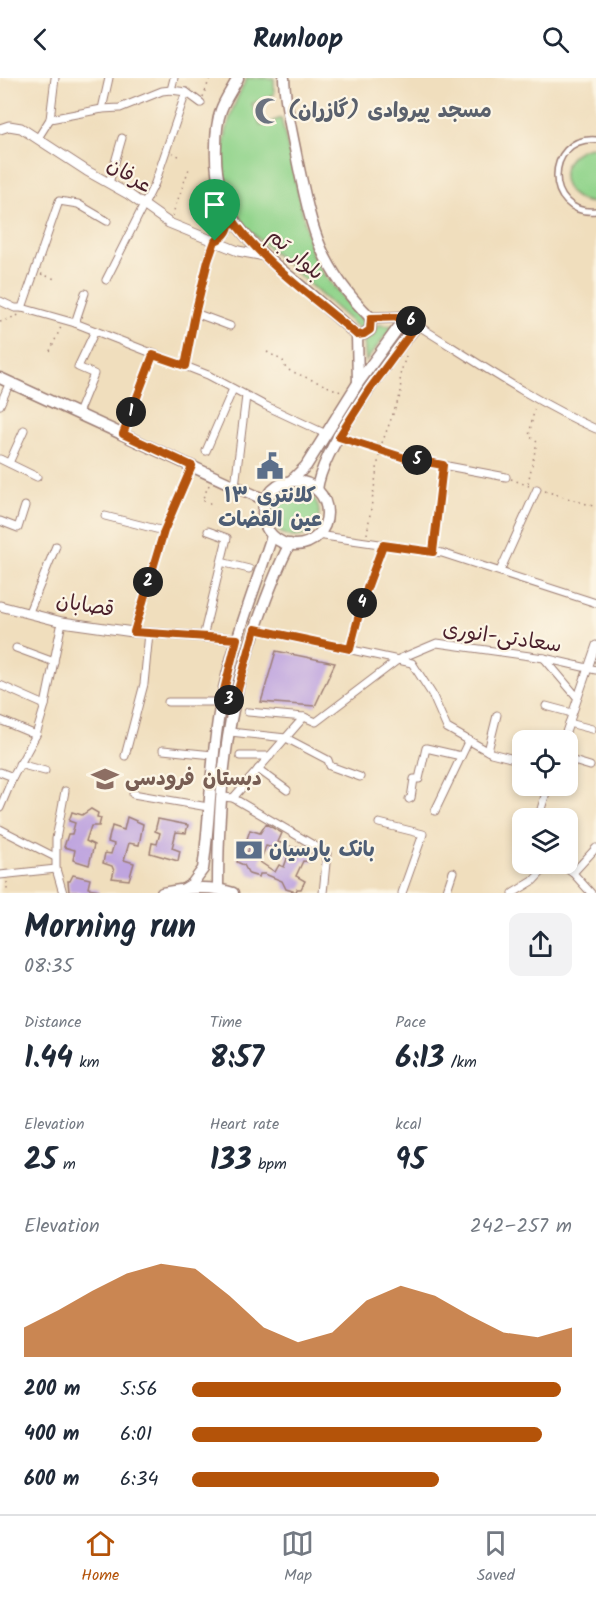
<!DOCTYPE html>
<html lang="en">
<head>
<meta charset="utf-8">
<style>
	:root { --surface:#fff; --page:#f2f2f3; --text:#1f2937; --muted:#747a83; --line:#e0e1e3; --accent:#b45309 }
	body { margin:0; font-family:Kalam,"Playpen Sans Arabic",sans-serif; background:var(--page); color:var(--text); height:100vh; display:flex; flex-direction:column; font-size:22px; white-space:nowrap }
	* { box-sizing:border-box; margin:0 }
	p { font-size:20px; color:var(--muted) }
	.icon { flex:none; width:33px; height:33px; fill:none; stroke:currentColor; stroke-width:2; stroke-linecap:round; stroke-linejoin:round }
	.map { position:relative; height:815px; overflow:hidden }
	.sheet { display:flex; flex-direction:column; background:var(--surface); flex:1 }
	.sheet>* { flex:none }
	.controls { position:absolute; left:512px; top:652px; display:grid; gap:12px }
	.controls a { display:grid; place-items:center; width:66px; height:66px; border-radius:12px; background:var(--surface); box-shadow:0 3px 9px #0003; font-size:30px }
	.pin { position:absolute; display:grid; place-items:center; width:51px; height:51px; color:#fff; margin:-62px -26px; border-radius:50% 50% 50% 0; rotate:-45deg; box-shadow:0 0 6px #0007 }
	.pin .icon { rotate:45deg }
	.km { position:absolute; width:30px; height:30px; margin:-15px; border-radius:50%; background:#222; color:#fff; font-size:16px; line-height:30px; text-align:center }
	.round { display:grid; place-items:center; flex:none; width:63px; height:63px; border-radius:12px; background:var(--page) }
	.summary { display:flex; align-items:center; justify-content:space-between; height:102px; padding:0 24px }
	h1 { font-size:33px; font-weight:700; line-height:45px }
	.stats { display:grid; grid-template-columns:repeat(3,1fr); gap:9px; height:102px; padding:6px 24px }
	.stats div { display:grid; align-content:center }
	.stats b { font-size:30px; font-weight:700 }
	.stats small { font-size:16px; font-weight:400 }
	.stats p { font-size:16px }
	.chart { height:168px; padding:12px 24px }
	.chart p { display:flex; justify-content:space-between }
	.chart svg { width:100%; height:108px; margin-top:6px; fill:var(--accent); opacity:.7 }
	ul { padding:0 24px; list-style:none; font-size:20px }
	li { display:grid; grid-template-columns:96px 72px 1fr; align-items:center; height:45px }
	li i { height:15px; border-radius:8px; background:var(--accent) }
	header { display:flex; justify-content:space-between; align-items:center; height:78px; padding:0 24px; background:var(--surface); font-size:27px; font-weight:700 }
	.tab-bar { display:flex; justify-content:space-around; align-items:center; height:84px; border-top:2px solid var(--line); background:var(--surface); font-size:16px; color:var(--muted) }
	.tab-bar a { display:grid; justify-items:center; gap:3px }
	.tab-bar .current { color:var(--accent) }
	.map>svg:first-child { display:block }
</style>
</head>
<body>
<header><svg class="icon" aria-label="back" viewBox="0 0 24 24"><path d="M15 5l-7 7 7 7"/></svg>Runloop<svg class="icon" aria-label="search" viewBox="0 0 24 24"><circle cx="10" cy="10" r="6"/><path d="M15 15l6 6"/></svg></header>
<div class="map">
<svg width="596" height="815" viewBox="0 0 596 815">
	<rect width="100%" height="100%" fill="#fcf5e5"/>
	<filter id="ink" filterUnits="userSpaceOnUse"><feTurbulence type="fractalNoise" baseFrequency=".0167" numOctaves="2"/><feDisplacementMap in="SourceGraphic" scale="12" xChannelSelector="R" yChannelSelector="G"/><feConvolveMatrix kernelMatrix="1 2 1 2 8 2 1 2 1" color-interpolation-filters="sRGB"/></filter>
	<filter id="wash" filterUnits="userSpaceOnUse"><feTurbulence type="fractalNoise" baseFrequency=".008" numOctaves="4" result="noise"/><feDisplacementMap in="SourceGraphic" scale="24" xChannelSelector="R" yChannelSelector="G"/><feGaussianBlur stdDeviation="1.35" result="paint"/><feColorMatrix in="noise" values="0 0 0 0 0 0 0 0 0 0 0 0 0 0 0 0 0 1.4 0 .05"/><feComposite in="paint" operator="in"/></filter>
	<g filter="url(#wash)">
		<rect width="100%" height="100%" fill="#f0debd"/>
		<g fill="#92d48c" stroke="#6e7a5c" stroke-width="1.5">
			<path d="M247 0H274V16L252 26 261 48 281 40 312 176 323 195 364 245V248L358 250 250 153C211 104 219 52 247 0Z"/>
			<path d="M591 69 596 70V125C556 124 552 76 591 69Z"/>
			<path d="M377 247 393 248 366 283 364 264 374 257Z"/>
			<circle cx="295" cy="435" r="24"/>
		</g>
		<g id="blocks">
			<g fill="#bfa5df" fill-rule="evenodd">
				<path d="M276 573 335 585 315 628 261 624Z"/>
				<path d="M91 731 98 735 97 739 101 740 99 748H91L86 763 94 767 89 787 73 782 75 772 64 769 68 756H72L75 745 69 743 72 734 82 737Z"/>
				<path d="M127 739 143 746 139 767 129 765 124 782 134 785 129 802 112 800 114 793 112 788 103 785 105 775 111 776 114 766 108 764 112 748 124 752Z"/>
				<path d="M158 741 188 747 186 755 176 754 172 770 180 773 178 783 150 775 152 765 157 766 160 755 155 753Z"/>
				<path d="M266 746 282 755 278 764 295 770 304 768 312 773 311 775 315 776 312 784 303 783 296 798 305 803 301 811H297L296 814 286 811 282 803 265 796H260L259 799 249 796 244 787 237 784 241 775 247 776 250 767 246 764 250 752 260 755ZM266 768 284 773 283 776 288 778 284 789 279 787 275 794 260 784Z"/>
				<path d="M73 797 90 801 88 810 99 812V815L69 814 68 803H70Z"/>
			</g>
		</g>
	</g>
	<g filter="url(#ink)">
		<use href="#blocks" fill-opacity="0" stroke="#9d7e74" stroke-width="1.5"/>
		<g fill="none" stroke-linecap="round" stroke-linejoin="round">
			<defs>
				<path id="pedestrian" d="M596 62C544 58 544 138 596 133"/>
				<g id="minor">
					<path d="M171 12 174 0"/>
					<path d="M102 31 109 0"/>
					<path d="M50 41 102 31 120 30 162 13 171 12 186 14 201 25"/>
					<path d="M38 60 50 41 55 0"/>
					<path d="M109 105 122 60"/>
					<path d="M106 202 155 105 186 14"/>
					<path d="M0 223 15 230H22L75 245 208 297 264 327 326 356"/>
					<path d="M22 230 59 123 78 126 107 143"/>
					<path d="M195 235 230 248"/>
					<path d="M75 245 85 215"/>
					<path d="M417 247C475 283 533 323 596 351"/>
					<path d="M185 288C193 246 201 203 215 163"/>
					<path d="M0 327 10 304"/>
					<path d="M78 335 94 296 78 289 95 253"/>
					<path d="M123 356 153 277"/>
					<path d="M339 359 405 380 506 399"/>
					<path d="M206 373 233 311"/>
					<path d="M0 381 37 399"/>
					<path d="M9 385 24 352"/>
					<path d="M235 408 246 318"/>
					<path d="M105 438 164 453"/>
					<path d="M0 443 18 450 25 428"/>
					<path d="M317 457 442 475 596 525"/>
					<path d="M221 484 249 491"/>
					<path d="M500 493 537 411"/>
					<path d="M29 534 56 468"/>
					<path d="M255 551 412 585 432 616 447 650 491 675 522 683"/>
					<path d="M133 554 164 453 183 408"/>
					<path d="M203 559 227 460 208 453"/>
					<path d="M16 570 54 584"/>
					<path d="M350 571 363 521 383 467"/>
					<path d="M544 580 577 619"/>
					<path d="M0 607 45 627"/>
					<path d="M168 624H221"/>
					<path d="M546 628 572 635"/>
					<path d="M248 634 304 639"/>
					<path d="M0 642 36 657"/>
					<path d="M569 645 592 651"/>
					<path d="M230 654 286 660 328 682 330 688 360 699"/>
					<path d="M563 663 596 567"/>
					<path d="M163 672 213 677"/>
					<path d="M488 673 497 637"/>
					<path d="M125 678 144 606 149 555"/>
					<path d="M240 678H270"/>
					<path d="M567 681 590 688"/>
					<path d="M19 686 45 693"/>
					<path d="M258 691 287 712"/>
					<path d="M0 694 13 699"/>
					<path d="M133 716 208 729"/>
					<path d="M223 719 233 720 304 639 316 644 399 581 437 565 544 580 596 592"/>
					<path d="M233 720 327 775 323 815"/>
					<path d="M409 721 411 720 414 701H419L426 670 461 678"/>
					<path d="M0 730 13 699 36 657 45 627 62 544"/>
					<path d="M435 733 469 662"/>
					<path d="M538 741 548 708"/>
					<path d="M379 745 423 756 402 815"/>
					<path d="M0 751 55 779"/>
					<path d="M560 786 573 795 591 815"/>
					<path d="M56 791 63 815"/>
					<path d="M573 795 596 770"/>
					<path d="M0 797 56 791V761L65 713"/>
					<path d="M446 815 453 794"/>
					<path d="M513 815 533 803 549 786"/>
				</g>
				<g id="tertiary">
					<path d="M0 51 9 48 21 50 87 93 128 116 169 145 238 173 265 178"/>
					<path d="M215 163C227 158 229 151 231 139"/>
					<path d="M0 528 62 544 133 554 237 561"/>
				</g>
				<g id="secondary">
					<path d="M238 0C233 10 225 21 221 32 217 43 216 57 216 68 213 134 248 165 295 203 316 221 337 239 357 257L358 305"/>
					<path d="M284 0C285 28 292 54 297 81 312 151 318 188 371 240L406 239"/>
					<path d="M357 257 364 256 370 252 371 240"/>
					<path d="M0 300 265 422"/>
				</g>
				<g id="primary">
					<circle cx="295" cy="435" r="32"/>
					<path d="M290 404 306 388 358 305 406 239 417 247C389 281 321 371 317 412"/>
					<path d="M218 810C218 753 222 682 234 627 241 591 253 556 266 521 273 503 280 484 290 466"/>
					<path d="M184 811 192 806 203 791C211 736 210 680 221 625 232 568 254 513 272 458"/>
					<path d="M162 815C186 810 209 807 233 815"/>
				</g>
			</defs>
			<use href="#pedestrian" stroke="#9d7e74" stroke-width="8"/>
			<use href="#minor" stroke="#9d7e74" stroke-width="9"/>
			<use href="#tertiary" stroke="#9d7e74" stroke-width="11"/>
			<use href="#secondary" stroke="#9d7e74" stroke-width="13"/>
			<use href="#primary" stroke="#9d7e74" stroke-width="13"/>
			<g stroke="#9d7e74" stroke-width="1.5" stroke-dasharray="1.5 4.5" stroke-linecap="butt">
				<path d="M203 19 210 0"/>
				<path d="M172 75 179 78"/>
				<path d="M172 138 190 88"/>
				<path d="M41 196 55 201"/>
				<path d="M0 244 19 237"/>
				<path d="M50 273 61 249"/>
				<path d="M267 274 283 283 286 291 341 314"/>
				<path d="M382 365 401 315 400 297 407 275"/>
				<path d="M511 401 529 408"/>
				<path d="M528 405 537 364 529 358 535 328"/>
				<path d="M209 407 202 422 212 426"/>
				<path d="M545 413 596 429"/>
				<path d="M367 456 379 378"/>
				<path d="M433 467 442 394"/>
				<path d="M7 804V815"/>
			</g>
			<use href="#pedestrian" stroke="#fff" stroke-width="5"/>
			<use href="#minor" stroke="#fff" stroke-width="7"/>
			<use href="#tertiary" stroke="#fff" stroke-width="9"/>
			<use href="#secondary" stroke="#fff" stroke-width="10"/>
			<use href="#primary" stroke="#fff" stroke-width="10"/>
		</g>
	</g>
	<g fill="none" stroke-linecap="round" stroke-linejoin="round" filter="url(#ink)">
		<defs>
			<path id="route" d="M231 139C262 185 315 220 357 257L364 256 370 252 371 240 406 239 417 247 369 312 339 359 405 380 443 387 433 474 383 467 363 521 350 571 255 551 235 622 222 620 237 561 134 554 164 453 192 388 123 356 153 277 185 288 195 236 208 183 215 163C227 158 229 151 231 139Z"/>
		</defs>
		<use href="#route" stroke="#fff" stroke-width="12"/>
		<use href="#route" stroke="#b45309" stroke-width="8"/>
	</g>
	<defs>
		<symbol id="mosque-bare" viewBox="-9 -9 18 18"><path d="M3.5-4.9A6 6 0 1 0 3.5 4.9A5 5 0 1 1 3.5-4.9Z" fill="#6b7280" stroke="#fcf5e5" stroke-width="2.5" paint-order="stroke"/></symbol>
		<symbol id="civic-bare" viewBox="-9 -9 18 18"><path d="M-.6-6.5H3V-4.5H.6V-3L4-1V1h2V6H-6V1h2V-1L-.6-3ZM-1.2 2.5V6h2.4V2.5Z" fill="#5c6f8a" stroke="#fcf5e5" stroke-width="2.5" paint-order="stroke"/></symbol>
		<symbol id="school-bare" viewBox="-9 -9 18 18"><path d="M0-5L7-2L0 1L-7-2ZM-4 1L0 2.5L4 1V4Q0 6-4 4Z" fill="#8d6e63" stroke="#fcf5e5" stroke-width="2.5" paint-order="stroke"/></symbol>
		<symbol id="bank-bare" viewBox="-9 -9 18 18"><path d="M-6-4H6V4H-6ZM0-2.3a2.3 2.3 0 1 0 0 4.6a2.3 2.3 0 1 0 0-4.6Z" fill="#5c6f8a" stroke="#fcf5e5" stroke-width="2.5" paint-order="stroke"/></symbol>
	</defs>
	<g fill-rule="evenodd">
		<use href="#mosque-bare" x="249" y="14" width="38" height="38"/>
		<use href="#civic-bare" x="251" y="369" width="38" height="38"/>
		<use href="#school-bare" x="86" y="682" width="38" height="38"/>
		<use href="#bank-bare" x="230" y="753" width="38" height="38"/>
	</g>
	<g text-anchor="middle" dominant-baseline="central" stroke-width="4.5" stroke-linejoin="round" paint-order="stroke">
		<g font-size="21" font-weight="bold" fill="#5b616d" stroke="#fcf5e5" text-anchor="start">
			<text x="288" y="33">مسجد پیروادی (گازران)</text>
		</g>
		<g font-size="21" fill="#4a1f2b" stroke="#fcf5e5">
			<text transform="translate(129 98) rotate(32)">عرفان</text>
			<text transform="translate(295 177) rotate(41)">بلوار بَم</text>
			<text transform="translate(85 528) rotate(10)">قصابان</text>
			<text transform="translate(502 560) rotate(8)">سعادتی-انوری</text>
		</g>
		<g font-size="21" font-weight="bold" fill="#4e5e75" stroke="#fcf5e5">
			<text x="270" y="418">کلانتری ۱۳<tspan x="270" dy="24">عین القضات</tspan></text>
			<text x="269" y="772" text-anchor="start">بانک پارسیان</text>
		</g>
		<g font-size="21" font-weight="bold" fill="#785e54" stroke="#fcf5e5" text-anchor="start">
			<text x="125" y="701">دبستان فرودسی</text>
		</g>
	</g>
</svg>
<div class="controls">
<a><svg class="icon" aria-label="locate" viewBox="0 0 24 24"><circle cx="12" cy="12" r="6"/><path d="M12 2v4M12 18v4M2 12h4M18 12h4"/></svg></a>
<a><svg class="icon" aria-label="layers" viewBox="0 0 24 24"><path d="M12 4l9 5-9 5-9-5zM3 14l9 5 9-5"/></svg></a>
</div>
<div class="pin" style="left:215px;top:163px;background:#1e9e55"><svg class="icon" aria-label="arrive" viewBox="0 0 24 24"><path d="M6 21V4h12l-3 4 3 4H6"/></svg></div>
<b class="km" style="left:131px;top:334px">1</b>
<b class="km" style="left:148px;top:504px">2</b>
<b class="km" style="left:229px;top:622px">3</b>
<b class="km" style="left:362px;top:525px">4</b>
<b class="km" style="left:417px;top:382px">5</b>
<b class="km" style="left:411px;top:243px">6</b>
</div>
<section class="sheet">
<div class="summary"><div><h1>Morning run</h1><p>08:35</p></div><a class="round"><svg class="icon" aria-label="share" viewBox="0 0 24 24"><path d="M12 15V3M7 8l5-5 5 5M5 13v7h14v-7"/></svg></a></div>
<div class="stats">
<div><p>Distance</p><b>1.44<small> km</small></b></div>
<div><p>Time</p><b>8:57</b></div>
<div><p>Pace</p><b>6:13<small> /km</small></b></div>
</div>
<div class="stats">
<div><p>Elevation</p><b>25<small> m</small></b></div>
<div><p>Heart rate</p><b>133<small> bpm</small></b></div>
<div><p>kcal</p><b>95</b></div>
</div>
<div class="chart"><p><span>Elevation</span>242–257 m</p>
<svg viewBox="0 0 160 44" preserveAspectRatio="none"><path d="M0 44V32L10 25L20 17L30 10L40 6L50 8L60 19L70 32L80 38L90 34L100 21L110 15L120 19L130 27L140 34L150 36L160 32V44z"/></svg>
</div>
<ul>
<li><b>200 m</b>5:56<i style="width:97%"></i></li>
<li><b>400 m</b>6:01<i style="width:92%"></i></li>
<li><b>600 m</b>6:34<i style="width:65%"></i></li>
</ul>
</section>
<nav class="tab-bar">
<a class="current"><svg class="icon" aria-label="home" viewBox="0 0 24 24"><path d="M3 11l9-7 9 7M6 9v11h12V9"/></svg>Home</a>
<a><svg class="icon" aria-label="map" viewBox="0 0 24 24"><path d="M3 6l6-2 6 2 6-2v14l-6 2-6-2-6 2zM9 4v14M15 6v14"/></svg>Map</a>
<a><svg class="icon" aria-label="saved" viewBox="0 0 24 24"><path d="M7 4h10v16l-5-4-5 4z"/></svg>Saved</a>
</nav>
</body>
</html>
